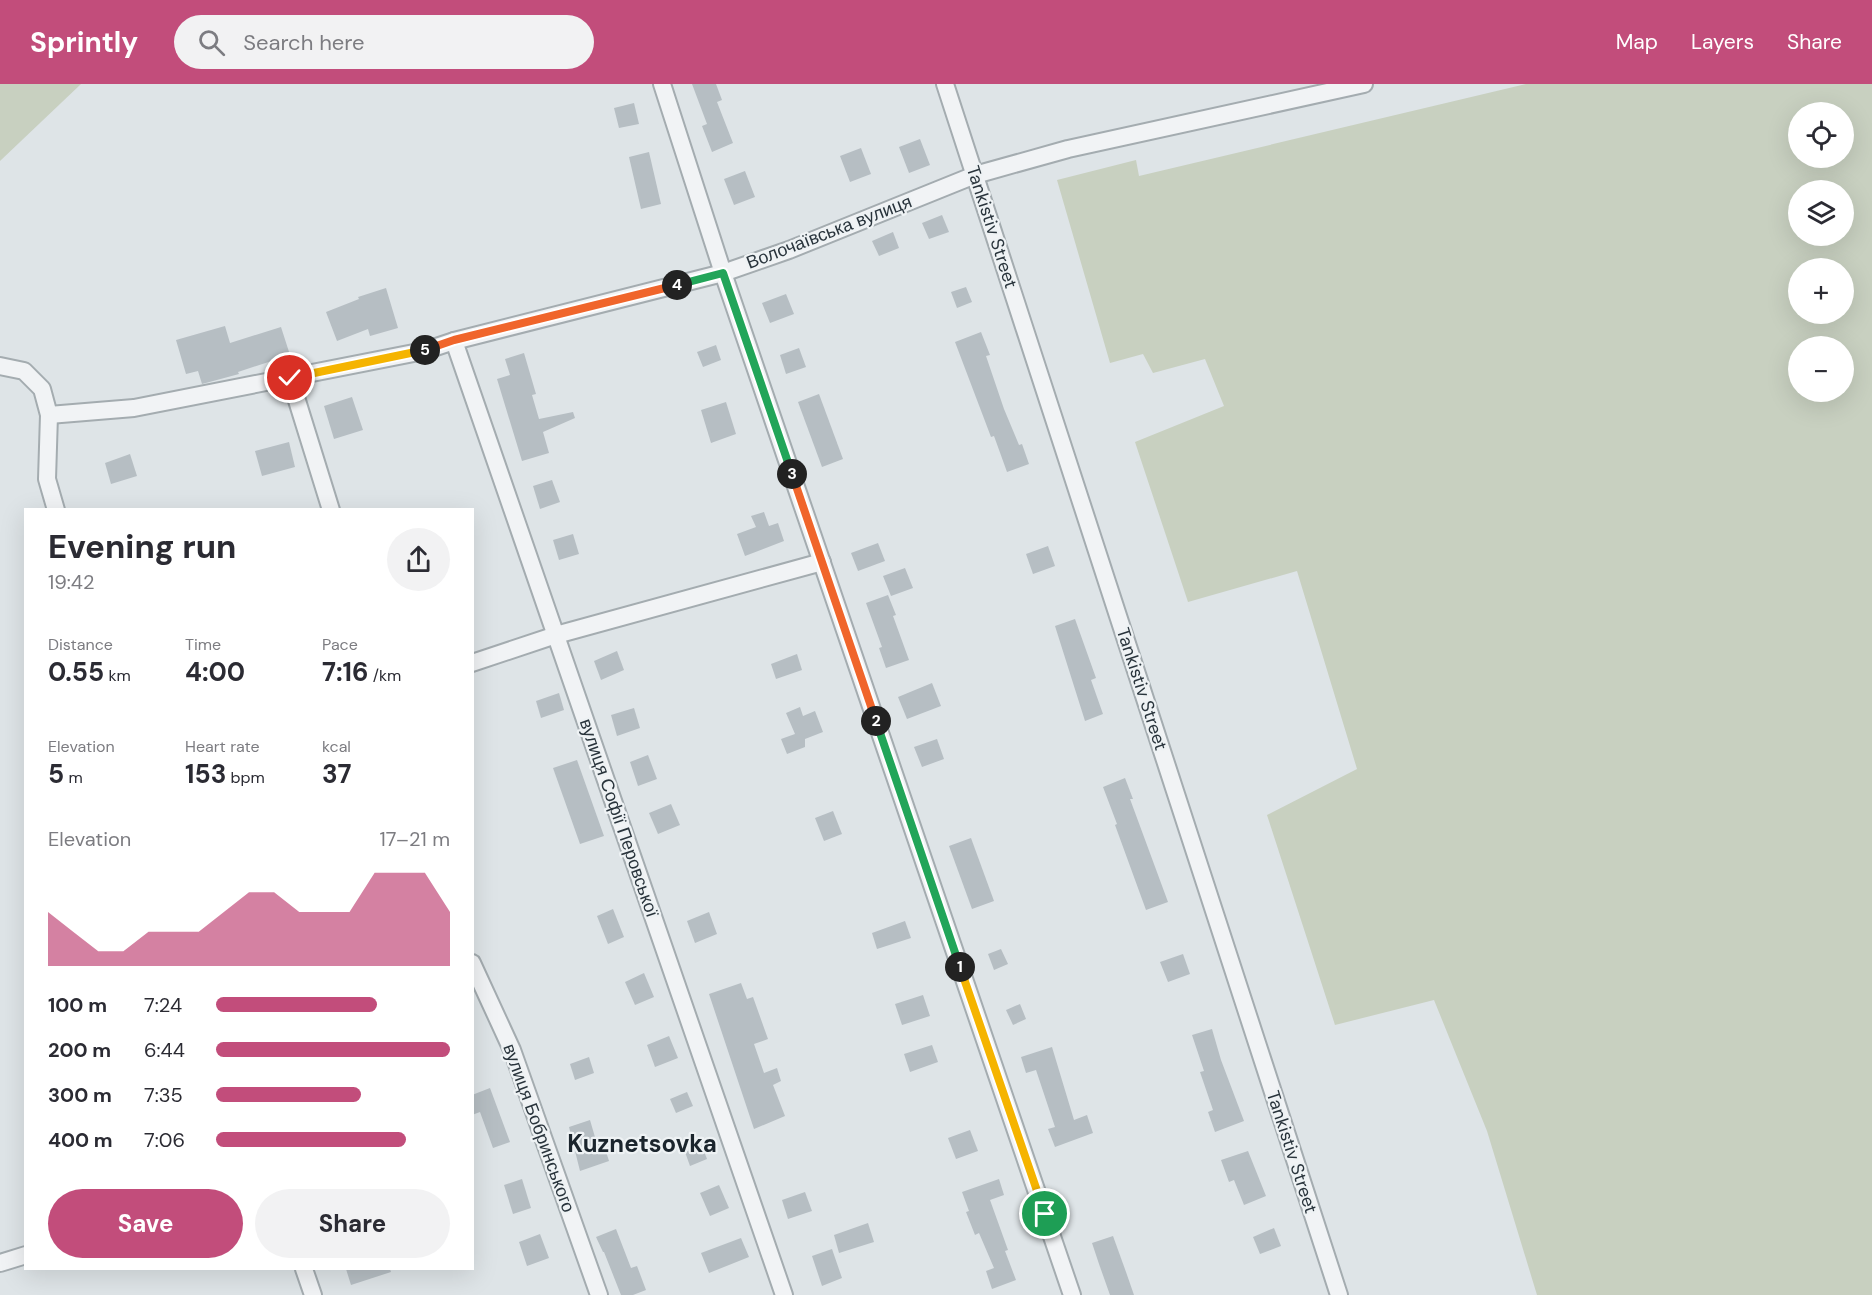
<!DOCTYPE html>
<html lang="en">
<head>
<meta charset="utf-8">
<style>
	:root { --surface:#fff; --page:#f2f2f3; --text:#2b2b33; --muted:#7c7c81; --accent:#c24d7b }
	body { margin:0; font-family:"DM Sans",sans-serif; background:var(--page); color:var(--text); height:100vh; display:flex; flex-direction:column; font-size:22px; white-space:nowrap }
	* { box-sizing:border-box; margin:0 }
	p { font-size:20px; color:var(--muted) }
	.icon { flex:none; width:33px; height:33px; fill:none; stroke:currentColor; stroke-width:2; stroke-linecap:round; stroke-linejoin:round }
	.map { position:relative; flex:1; overflow:hidden }
	.sheet { position:absolute; left:24px; top:424px; width:450px; height:762px; display:flex; flex-direction:column; background:var(--surface); border-radius:0px; box-shadow:0 6px 24px #0002 }
	.sheet>* { flex:none }
	.tools { position:absolute; left:1788px; top:18px; display:grid; gap:12px }
	.tools a { display:grid; place-items:center; width:66px; height:66px; border-radius:50%; background:var(--surface); box-shadow:0 6px 24px #0002; font-size:30px }
	.pin { position:absolute; display:grid; place-items:center; width:51px; height:51px; color:#fff; margin:-26px; border:3px solid #fff; border-radius:50%; box-shadow:0 2px 6px #0007 }
	.km { position:absolute; width:30px; height:30px; margin:-15px; border-radius:50%; background:#222; color:#fff; font-size:16px; line-height:30px; text-align:center }
	.round { display:grid; place-items:center; flex:none; width:63px; height:63px; border-radius:32px; background:var(--page) }
	.headline { display:flex; align-items:center; justify-content:space-between; height:102px; padding:0 24px }
	h1 { font-size:33px; font-weight:700; line-height:45px }
	.figures { display:grid; grid-template-columns:repeat(3,1fr); gap:9px; height:102px; padding:6px 24px }
	.figures div { display:grid; align-content:center }
	.figures b { font-size:26px; font-weight:700 }
	.figures small { font-size:16px; font-weight:400 }
	.figures p { font-size:16px }
	.chart { height:168px; padding:12px 24px }
	.chart p { display:flex; justify-content:space-between }
	.chart svg { width:100%; height:108px; margin-top:6px; fill:var(--accent); opacity:.7 }
	.primary-button { display:flex; gap:12px; margin-top:auto; padding:12px 24px }
	.primary-button a { flex:1; height:69px; border-radius:36px; background:var(--accent); color:#fff; font-size:24px; font-weight:700; line-height:69px; text-align:center }
	.primary-button a+a { background:var(--page); color:var(--text) }
	ul { padding:0 24px; list-style:none; font-size:20px }
	li { display:grid; grid-template-columns:96px 72px 1fr; align-items:center; height:45px }
	li i { height:15px; border-radius:8px; background:var(--accent) }
	header { display:flex; align-items:center; gap:36px; box-sizing:border-box; height:84px; padding:0 30px; background:var(--accent); color:#fff }
	header strong { font-size:28px }
	nav { display:flex; gap:33px; margin-inline-start:auto; font-size:21px }
	.search { width:420px; height:54px; background:var(--page); display:flex; align-items:center; gap:15px; box-sizing:border-box; padding:0 21px; border-radius:33px; color:var(--muted); font-size:22px }
	.map>svg:first-child { display:block }
</style>
</head>
<body>
<header>
<strong>Sprintly</strong>
<div class="search"><svg class="icon" aria-label="search" viewBox="0 0 24 24"><circle cx="10" cy="10" r="6"/><path d="M15 15l6 6"/></svg>Search here</div>
<nav><a>Map</a><a>Layers</a><a>Share</a></nav>
</header>
<div class="map">
<svg width="1872" height="1211" viewBox="0 0 1872 1211">
	<rect width="100%" height="100%" fill="#dee4e7"/>
	<g fill="#c8d0c0" fill-rule="evenodd">
		<path d="M0 0H81L0 77Z"/>
		<path d="M1526 0H1872V1211H1537L1487 1047 1434 916 1335 941 1267 731 1357 685 1297 487 1188 518 1135 358 1224 322 1205 275 1153 289 1143 270 1110 279 1057 96 1136 76 1139 92ZM1798 28H1844V74H1798ZM1798 106H1844V152H1798ZM1798 184H1844V230H1798ZM1798 262H1844V308H1798Z"/>
	</g>
	<g fill="#b6bec3">
		<path d="M692 0H716L722 16 717 18 733 59 712 68 702 42 707 40Z"/>
		<path d="M634 19 639 40 619 44 614 24Z"/>
		<path d="M920 55 930 81 909 89 899 63Z"/>
		<path d="M861 64 871 90 850 98 840 72Z"/>
		<path d="M649 68 661 120 641 125 629 73Z"/>
		<path d="M745 87 755 113 734 121 724 95Z"/>
		<path d="M942 131 949 148 929 155 922 139Z"/>
		<path d="M893 148 899 164 879 172 872 157Z"/>
		<path d="M966 203 972 218 957 224 951 208Z"/>
		<path d="M386 204 398 244 370 252 368 245 337 257 326 228 359 215 358 213Z"/>
		<path d="M786 210 794 230 770 239 762 219Z"/>
		<path d="M225 242 230 259 281 243 290 271 238 288 239 290 202 300 198 287 186 290 176 256Z"/>
		<path d="M981 248 990 271 986 272 1004 325 1019 361 1022 360 1029 380 1007 388 994 352 991 353 955 258Z"/>
		<path d="M716 261 721 276 703 283 697 268Z"/>
		<path d="M799 264 806 283 786 290 780 271Z"/>
		<path d="M524 269 536 310 532 311 539 335 573 328 575 334 543 348 549 369 522 377 497 295 510 291 505 275Z"/>
		<path d="M819 310 843 375 822 383 798 318Z"/>
		<path d="M352 313 363 346 334 355 324 322Z"/>
		<path d="M726 318 736 350 711 359 701 326Z"/>
		<path d="M289 358 295 383 262 392 255 367Z"/>
		<path d="M130 370 137 392 111 400 105 379Z"/>
		<path d="M552 396 560 418 540 425 533 402Z"/>
		<path d="M764 428 769 442 778 439 784 457 745 472 737 450 756 443 751 432Z"/>
		<path d="M573 450 579 470 559 476 553 456Z"/>
		<path d="M878 459 885 477 858 487 851 469Z"/>
		<path d="M1048 462 1055 482 1033 490 1026 470Z"/>
		<path d="M905 484 913 504 891 512 883 492Z"/>
		<path d="M888 511 896 531 893 532 909 576 886 584 879 564 882 563 866 519Z"/>
		<path d="M1075 535 1096 594 1091 596 1103 630 1085 637 1055 542Z"/>
		<path d="M617 567 624 586 601 596 594 577Z"/>
		<path d="M797 570 802 586 776 595 771 580Z"/>
		<path d="M932 599 941 622 907 635 898 613Z"/>
		<path d="M559 609 564 626 541 634 536 617Z"/>
		<path d="M800 623 803 632 815 627 823 648 805 655V663L787 670 781 655 795 650 786 629Z"/>
		<path d="M634 624 640 644 617 652 611 631Z"/>
		<path d="M937 655 944 675 922 683 914 663Z"/>
		<path d="M648 671 657 695 638 702 630 678Z"/>
		<path d="M577 676 604 752 580 760 553 684Z"/>
		<path d="M1125 694 1133 715H1130L1168 818 1146 826 1115 741 1117 740 1103 703Z"/>
		<path d="M671 720 680 741 658 750 649 729Z"/>
		<path d="M833 727 842 750 824 757 815 734Z"/>
		<path d="M971 754 994 817 972 825 949 762Z"/>
		<path d="M613 825 624 853 608 860 597 832Z"/>
		<path d="M709 828 717 850 695 859 687 837Z"/>
		<path d="M905 837 911 854 877 865 872 849Z"/>
		<path d="M1001 865 1008 880 994 886 988 870Z"/>
		<path d="M1183 870 1190 890 1168 898 1160 878Z"/>
		<path d="M644 889 654 913 635 921 625 898Z"/>
		<path d="M741 899 747 915 753 913 768 955 754 960 764 989 777 984 781 997 773 1001 785 1032 754 1045 709 910Z"/>
		<path d="M923 911 930 932 902 941 895 920Z"/>
		<path d="M1020 920 1026 935 1013 941 1006 926Z"/>
		<path d="M1212 945 1221 976 1244 1037 1215 1048 1208 1028 1213 1026 1200 988 1204 987 1192 951Z"/>
		<path d="M669 952 678 974 655 983 647 961Z"/>
		<path d="M932 961 938 978 910 988 904 970Z"/>
		<path d="M1052 963 1074 1036 1087 1031 1093 1049 1055 1063 1048 1045 1055 1043 1036 986 1026 989 1021 973Z"/>
		<path d="M589 973 594 989 575 996 570 980Z"/>
		<path d="M490 1004 510 1058 493 1064 480 1028 472 1031V1011Z"/>
		<path d="M687 1008 693 1022 676 1029 670 1015Z"/>
		<path d="M590 1036 597 1060 603 1058 609 1077 580 1087 569 1043Z"/>
		<path d="M970 1046 978 1067 956 1075 948 1054Z"/>
		<path d="M702 1062 707 1075 690 1082 685 1068Z"/>
		<path d="M1248 1067 1266 1112 1244 1121 1234 1096 1229 1098 1221 1076Z"/>
		<path d="M522 1095 531 1124 513 1130 504 1101Z"/>
		<path d="M999 1095 1004 1111 990 1116 1008 1166 1005 1167 1016 1196 992 1205 986 1187 994 1184 979 1149 975 1151 966 1128 969 1127 962 1108Z"/>
		<path d="M719 1101 729 1124 710 1132 700 1109Z"/>
		<path d="M805 1108 812 1127 788 1135 782 1116Z"/>
		<path d="M868 1139 874 1158 839 1169 834 1151Z"/>
		<path d="M1274 1144 1281 1162 1260 1170 1253 1153Z"/>
		<path d="M616 1145 631 1184 637 1182 646 1206 633 1211H621L604 1168H603L596 1153Z"/>
		<path d="M540 1150 549 1174 527 1182 519 1158Z"/>
		<path d="M1113 1152 1126 1188 1134 1211H1110L1099 1180 1092 1159Z"/>
		<path d="M741 1154 749 1173 709 1189 701 1169Z"/>
		<path d="M832 1165 842 1194 822 1202 812 1172Z"/>
		<path d="M346 1185H390L391 1188 351 1201Z"/>
	</g>
	<g fill="none" stroke-linecap="round" stroke-linejoin="round">
		<defs>
			<g id="minor">
				<path d="M662 0 723 189 1072 1211"/>
				<path d="M945 0 1339 1211"/>
				<path d="M454 257 784 1211"/>
				<path d="M0 282 24 287 42 305 49 331 47 395 56 426"/>
				<path d="M290 294 331 426"/>
				<path d="M49 331 134 324 424 267 454 257 723 189 789 166 975 91 1068 65 1364 0"/>
				<path d="M472 579 556 551 822 478"/>
				<path d="M472 879 512 966 599 1211"/>
				<path d="M0 1179 26 1171"/>
				<path d="M304 1185 313 1211"/>
			</g>
		</defs>
		<use href="#minor" stroke="#a4acb0" stroke-width="20"/>
		<use href="#minor" stroke="#f1f3f5" stroke-width="16"/>
	</g>
	<g fill="none" stroke-linecap="round" stroke-linejoin="round">
		<defs>
			<path id="split-1" d="M960 883 1045 1130"/>
			<path id="split-2" d="M876 637 960 883"/>
			<path id="split-3" d="M792 390 876 637"/>
			<path id="split-4" d="M677 201 723 189 792 390"/>
			<path id="split-5" d="M425 266 454 256 677 201"/>
			<path id="split-6" d="M290 294 425 266"/>
		</defs>
		<use href="#split-1" stroke="#fff" stroke-width="12"/>
		<use href="#split-2" stroke="#fff" stroke-width="12"/>
		<use href="#split-3" stroke="#fff" stroke-width="12"/>
		<use href="#split-4" stroke="#fff" stroke-width="12"/>
		<use href="#split-5" stroke="#fff" stroke-width="12"/>
		<use href="#split-6" stroke="#fff" stroke-width="12"/>
		<use href="#split-1" stroke="#f5b400" stroke-width="8"/>
		<use href="#split-2" stroke="#22a559" stroke-width="8"/>
		<use href="#split-3" stroke="#f0652b" stroke-width="8"/>
		<use href="#split-4" stroke="#22a559" stroke-width="8"/>
		<use href="#split-5" stroke="#f0652b" stroke-width="8"/>
		<use href="#split-6" stroke="#f5b400" stroke-width="8"/>
	</g>
	<g text-anchor="middle" dominant-baseline="central" stroke-width="4.5" stroke-linejoin="round" paint-order="stroke">
		<g font-size="18" fill="#29343c" stroke="#eef2f4">
			<text transform="translate(992 143) rotate(72)">Tankistiv Street</text>
			<text transform="translate(829 148) rotate(-21)">Волочаївська вулиця</text>
			<text transform="translate(1142 605) rotate(72)">Tankistiv Street</text>
			<text transform="translate(619 734) rotate(71)">вулиця Софії Перовської</text>
			<text transform="translate(539 1044) rotate(70)">вулиця Бобринського</text>
			<text transform="translate(1292 1068) rotate(72)">Tankistiv Street</text>
		</g>
		<g font-size="24" font-weight="bold" fill="#1b252d" stroke="#eef2f4">
			<text x="642" y="1059">Kuznetsovka</text>
		</g>
	</g>
</svg>
<div class="tools">
<a><svg class="icon" aria-label="locate" viewBox="0 0 24 24"><circle cx="12" cy="12" r="6"/><path d="M12 2v4M12 18v4M2 12h4M18 12h4"/></svg></a>
<a><svg class="icon" aria-label="layers" viewBox="0 0 24 24"><path d="M12 4l9 5-9 5-9-5zM3 14l9 5 9-5"/></svg></a>
<a>+</a>
<a>−</a>
</div>
<div class="pin" style="left:1045px;top:1130px;background:#1e9e55"><svg class="icon" aria-label="arrive" viewBox="0 0 24 24"><path d="M6 21V4h12l-3 4 3 4H6"/></svg></div>
<div class="pin" style="left:290px;top:294px;background:#d93025"><svg class="icon" aria-label="check" viewBox="0 0 24 24"><path d="M5 12l5 5 9-10"/></svg></div>
<b class="km" style="left:960px;top:883px">1</b>
<b class="km" style="left:876px;top:637px">2</b>
<b class="km" style="left:792px;top:390px">3</b>
<b class="km" style="left:677px;top:201px">4</b>
<b class="km" style="left:425px;top:266px">5</b>
<section class="sheet">
<div class="headline"><div><h1>Evening run</h1><p>19:42</p></div><a class="round"><svg class="icon" aria-label="share" viewBox="0 0 24 24"><path d="M12 15V3M7 8l5-5 5 5M5 13v7h14v-7"/></svg></a></div>
<div class="figures">
<div><p>Distance</p><b>0.55<small> km</small></b></div>
<div><p>Time</p><b>4:00</b></div>
<div><p>Pace</p><b>7:16<small> /km</small></b></div>
</div>
<div class="figures">
<div><p>Elevation</p><b>5<small> m</small></b></div>
<div><p>Heart rate</p><b>153<small> bpm</small></b></div>
<div><p>kcal</p><b>37</b></div>
</div>
<div class="chart"><p><span>Elevation</span>17–21 m</p>
<svg viewBox="0 0 160 44" preserveAspectRatio="none"><path d="M0 44V22L10 30L20 38L30 38L40 30L50 30L60 30L70 22L80 14L90 14L100 22L110 22L120 22L130 6L140 6L150 6L160 22V44z"/></svg>
</div>
<ul>
<li><b>100 m</b>7:24<i style="width:69%"></i></li>
<li><b>200 m</b>6:44<i style="width:100%"></i></li>
<li><b>300 m</b>7:35<i style="width:62%"></i></li>
<li><b>400 m</b>7:06<i style="width:81%"></i></li>
</ul>
<div class="primary-button"><a>Save</a><a>Share</a></div>
</section>
</div>
</body>
</html>
